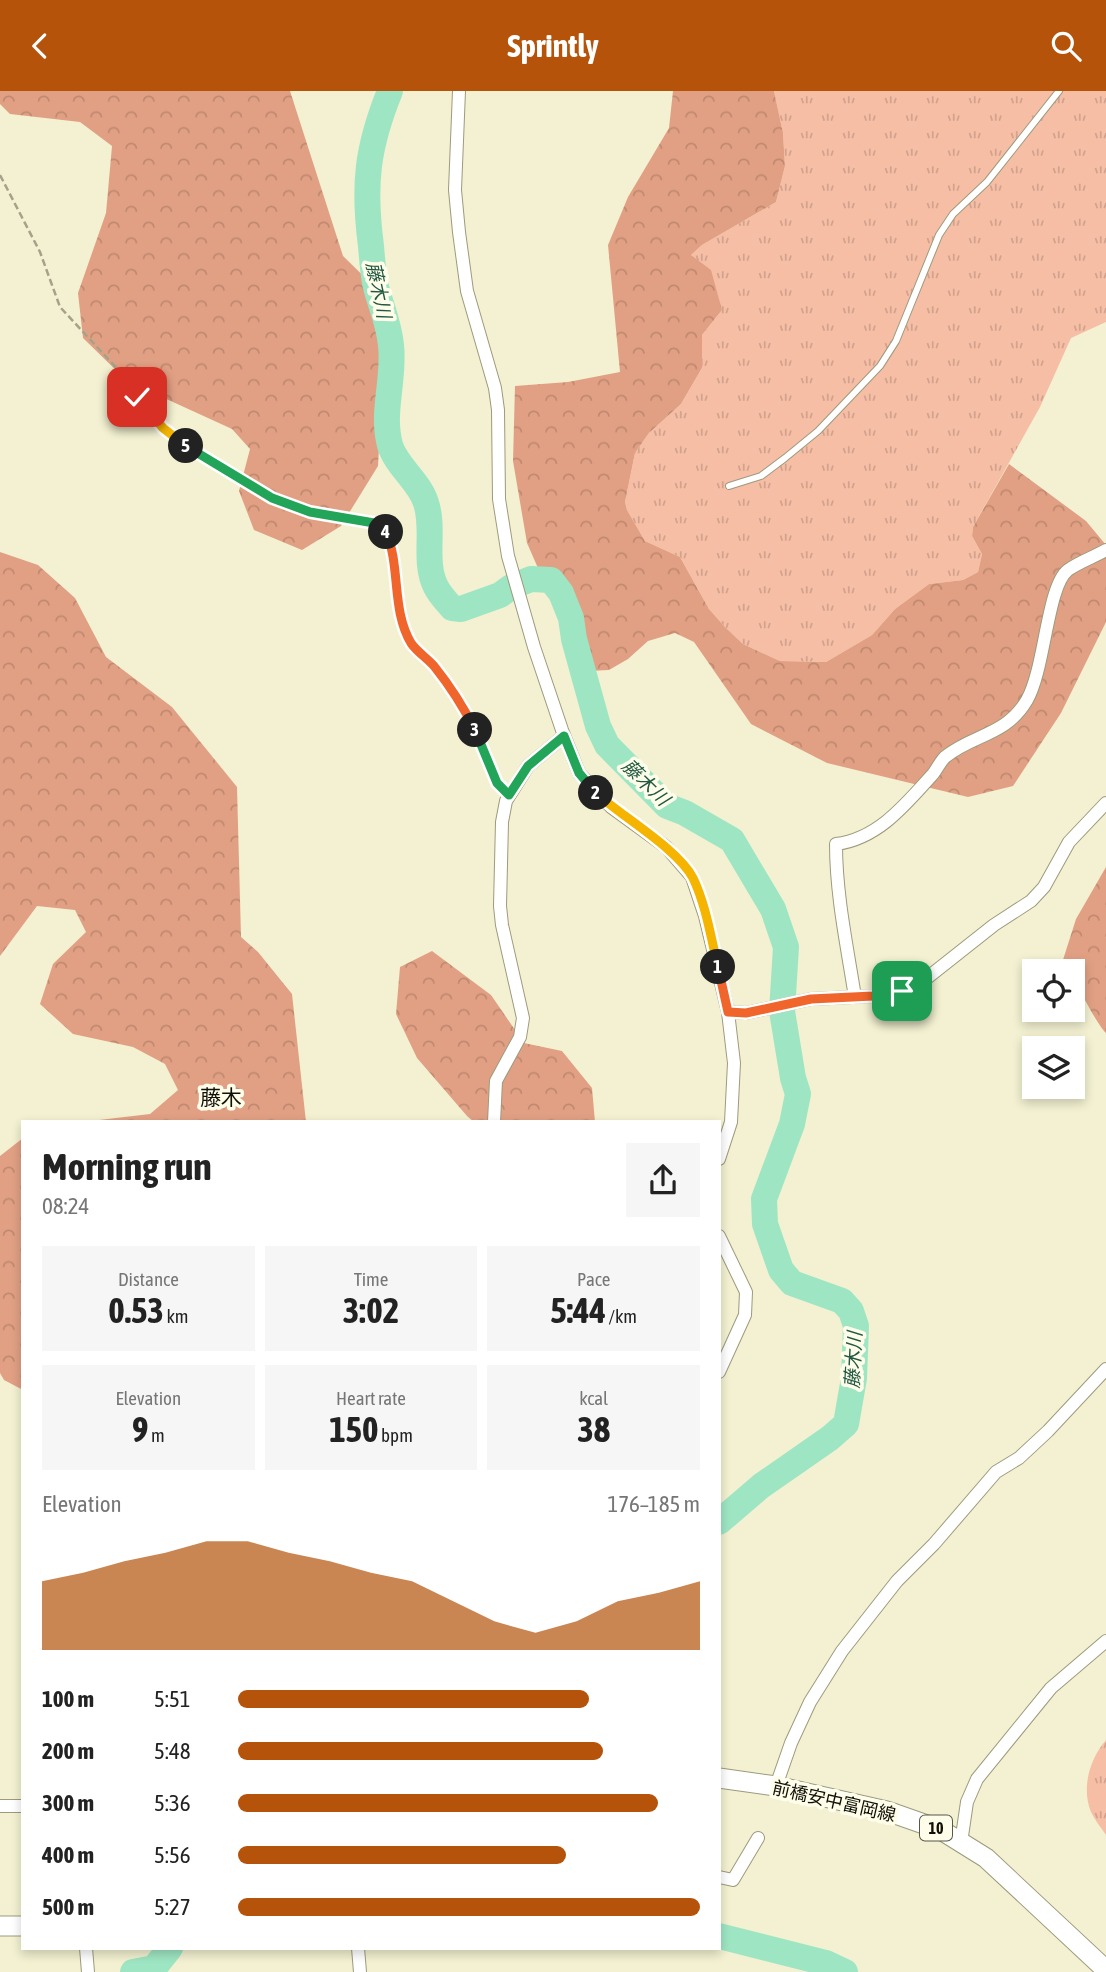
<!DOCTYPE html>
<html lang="en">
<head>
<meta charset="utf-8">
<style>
	:root { --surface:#fff; --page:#f6f6f6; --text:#222; --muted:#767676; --accent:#b45309 }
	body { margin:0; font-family:"Asap Condensed","Noto Sans JP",sans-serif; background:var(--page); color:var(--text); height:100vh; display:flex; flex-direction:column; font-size:26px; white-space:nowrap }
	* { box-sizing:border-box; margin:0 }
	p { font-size:23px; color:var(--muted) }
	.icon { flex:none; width:38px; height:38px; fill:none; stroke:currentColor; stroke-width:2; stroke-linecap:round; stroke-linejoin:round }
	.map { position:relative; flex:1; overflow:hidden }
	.side { position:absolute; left:21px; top:1029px; width:700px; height:830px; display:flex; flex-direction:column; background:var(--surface); border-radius:0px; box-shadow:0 4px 10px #0003 }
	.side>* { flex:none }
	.buttons { position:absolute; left:1022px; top:868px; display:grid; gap:14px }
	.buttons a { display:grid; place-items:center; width:63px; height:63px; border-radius:0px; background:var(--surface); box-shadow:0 4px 10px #0003; font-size:35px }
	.pin { position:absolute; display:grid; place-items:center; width:60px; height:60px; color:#fff; margin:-30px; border-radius:14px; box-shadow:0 4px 10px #0006 }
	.km { position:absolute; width:35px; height:35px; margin:-18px; border-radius:50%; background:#222; color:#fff; font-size:19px; line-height:35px; text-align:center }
	.round { display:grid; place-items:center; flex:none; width:74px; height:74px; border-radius:0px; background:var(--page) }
	.headline { display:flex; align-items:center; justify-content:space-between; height:119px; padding:0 21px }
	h1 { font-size:38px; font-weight:700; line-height:52px }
	.stats { display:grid; grid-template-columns:repeat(3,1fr); gap:10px; height:119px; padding:7px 21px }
	.stats div { display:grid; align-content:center; border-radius:0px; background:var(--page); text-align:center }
	.stats b { font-size:35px; font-weight:700 }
	.stats small { font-size:19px; font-weight:400 }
	.stats p { font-size:19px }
	.chart { height:196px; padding:14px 21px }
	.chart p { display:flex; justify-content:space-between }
	.chart svg { width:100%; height:126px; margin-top:7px; fill:var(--accent); opacity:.7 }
	ul { padding:0 21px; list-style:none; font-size:23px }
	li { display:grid; grid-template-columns:112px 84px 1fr; align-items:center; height:52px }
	li i { height:18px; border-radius:9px; background:var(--accent) }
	header { display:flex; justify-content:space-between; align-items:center; height:91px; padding:0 21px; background:var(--accent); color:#fff; font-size:32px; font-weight:700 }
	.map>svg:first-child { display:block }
</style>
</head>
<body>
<header><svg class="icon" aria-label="back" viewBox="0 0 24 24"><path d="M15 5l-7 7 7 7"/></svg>Sprintly<svg class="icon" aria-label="search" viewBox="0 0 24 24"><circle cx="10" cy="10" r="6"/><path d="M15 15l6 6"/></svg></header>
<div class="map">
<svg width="1106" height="1881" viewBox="0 0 1106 1881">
	<defs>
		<pattern id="grass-tufts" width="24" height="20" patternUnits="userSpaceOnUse" patternTransform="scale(1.75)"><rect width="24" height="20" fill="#f6bea5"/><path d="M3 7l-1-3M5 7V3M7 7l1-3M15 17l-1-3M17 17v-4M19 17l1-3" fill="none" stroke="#d2a28d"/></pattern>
		<pattern id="forest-crowns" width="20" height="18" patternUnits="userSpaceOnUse" patternTransform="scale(1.75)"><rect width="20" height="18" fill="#e1a084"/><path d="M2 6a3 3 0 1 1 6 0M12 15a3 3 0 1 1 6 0" fill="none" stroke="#c08970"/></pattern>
	</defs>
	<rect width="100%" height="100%" fill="#f3f1d1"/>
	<g fill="url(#grass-tufts)">
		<path d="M774 0H1106V231L1071 247 1040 316 973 436 972 445 982 463 978 481 963 489 929 493 895 518 872 544 826 571 780 570 743 553 725 536 709 518 680 466 645 450 627 419 625 411 635 362 649 342 681 313 702 277V244L722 219 691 164 702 154 776 111 785 75 783 42Z"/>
		<path d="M1106 1649V1744C1101 1737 1095 1729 1091 1721 1081 1696 1090 1668 1106 1649Z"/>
	</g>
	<g fill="url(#forest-crowns)">
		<path d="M0 0H290L343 165 387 208 378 375 341 435 302 459 254 439 239 400 250 358 232 338 127 290 83 247 78 202 106 122 112 55 80 31 10 23 0 13Z"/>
		<path d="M673 0H774L783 42 785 75 776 111 702 154 691 164 711 179 722 219 702 244V277L681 313 649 342 635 362 625 411 627 419 645 450 680 466 709 518 725 536 743 553 780 570 826 571 872 544 895 518 929 493 963 489 978 481 982 463 972 445 973 436 1009 373 1086 430 1106 454V531L1061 622 1013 695 968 706 827 672 751 633 694 551 675 542 648 550 628 568 609 579 589 580 555 516 527 452 513 370 515 295 568 291 620 281 608 154 628 106 669 37Z"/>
		<path d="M0 461 38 474 75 507 106 566 172 616 237 696 241 846 258 861 292 903 306 1031H82L150 1023 178 999 165 973 133 956 73 943 40 913 53 873 86 841 75 819 37 815 0 865Z"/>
		<path d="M1106 776V942C1098 935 1073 889 1073 880H1068L1062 872 1076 828Z"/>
		<path d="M432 860 491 904 524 952 562 960 592 997 595 1031H474L467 1025 417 967 396 923 400 876Z"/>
		<path d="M23 1047V1299L4 1289 0 1282V1065Z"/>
	</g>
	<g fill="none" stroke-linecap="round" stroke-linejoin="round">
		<g stroke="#9ee6c3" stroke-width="26">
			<path d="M390 0C367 57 363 94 371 155 372 167 373 180 375 192 380 213 389 232 391 254 395 288 381 321 390 354 396 375 420 391 426 412 435 438 423 471 436 496 440 504 447 511 452 517L461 518 500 504 511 496 531 488 551 489 561 502 571 527 574 548 598 635 607 654 667 715 685 722 732 749 773 818 786 856 782 920 793 987 798 1003 792 1033 764 1108 765 1133 781 1179 792 1192 842 1210 851 1220 856 1235 854 1287 846 1333 830 1347 761 1395 719 1431"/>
			<path d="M719 1845 826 1872 845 1881"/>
			<path d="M133 1881 154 1877 170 1857"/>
		</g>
		<defs>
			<path id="service" d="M729 395 761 385 785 367 818 340 880 275 896 250 939 144 953 123 987 91 1059 0"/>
			<g id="minor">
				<path d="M459 0 455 99 459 141 467 200 495 297 498 319 499 408 508 465 534 556 562 639 579 682 611 716 666 756 692 786 705 825 728 921 734 972 731 1031 719 1068"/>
				<path d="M855 906C847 855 836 804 836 753 878 748 906 713 933 683 937 678 940 671 945 666 973 643 1006 645 1027 609 1045 578 1047 495 1068 479 1079 471 1094 466 1106 459"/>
				<path d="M728 921 746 922 811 908 873 905 902 900 927 887 994 834 1031 810 1044 796 1069 751 1106 712"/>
				<path d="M494 1031 496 990 520 946 523 927 502 834 500 815 502 731 506 710 528 675 564 645"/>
				<path d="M719 1145 746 1201 745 1224 719 1281"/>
				<path d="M776 1695 791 1652 810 1611 842 1560 897 1490 934 1453 996 1381 1019 1367 1048 1340 1106 1278"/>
				<path d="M0 1715H23"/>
				<path d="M961 1752 967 1711 977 1688 1051 1597 1106 1550"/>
				<path d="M719 1786 733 1789 758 1747"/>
				<path d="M86 1857 88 1881"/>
				<path d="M358 1857 360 1881"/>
			</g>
			<g id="primary">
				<path d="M719 1687 776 1695 887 1720 941 1739 986 1767 1106 1879"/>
				<path d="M0 1835H23"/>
			</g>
		</defs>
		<use href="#service" stroke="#9d9a7d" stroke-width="8"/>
		<use href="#minor" stroke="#9d9a7d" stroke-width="14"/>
		<use href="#primary" stroke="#9d9a7d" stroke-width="21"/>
		<path stroke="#a4a38a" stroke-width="2.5" stroke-dasharray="7 3.5" stroke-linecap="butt" d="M0 84 40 161 60 216 123 284 137 306 163 337 195 361 272 407 310 421 380 433C401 462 393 503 405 536 415 563 441 579 456 603 466 619 475 638 483 655 489 668 491 684 499 695"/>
		<use href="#service" stroke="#fff" stroke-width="6"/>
		<use href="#minor" stroke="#fff" stroke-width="12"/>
		<use href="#primary" stroke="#fff" stroke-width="19"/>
	</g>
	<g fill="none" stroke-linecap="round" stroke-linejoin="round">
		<defs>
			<path id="split-1" d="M718 876 728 921 746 922 811 908 873 905 902 900"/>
			<path id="split-2" d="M596 702C621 725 678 758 693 787 706 814 711 847 718 876"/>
			<path id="split-3" d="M475 639 497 692 509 704 528 675 564 645 579 682 596 702"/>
			<path id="split-4" d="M386 441C401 476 391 518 411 552 416 560 427 567 434 575 450 595 463 615 475 639"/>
			<path id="split-5" d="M186 355 272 407 310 421 380 433 386 441"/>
			<path id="split-6" d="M137 306 163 337 186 355"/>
		</defs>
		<use href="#split-1" stroke="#fff" stroke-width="14"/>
		<use href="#split-2" stroke="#fff" stroke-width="14"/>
		<use href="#split-3" stroke="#fff" stroke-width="14"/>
		<use href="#split-4" stroke="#fff" stroke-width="14"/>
		<use href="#split-5" stroke="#fff" stroke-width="14"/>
		<use href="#split-6" stroke="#fff" stroke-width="14"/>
		<use href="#split-1" stroke="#f0652b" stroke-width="9"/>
		<use href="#split-2" stroke="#f5b400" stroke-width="9"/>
		<use href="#split-3" stroke="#22a559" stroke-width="9"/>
		<use href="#split-4" stroke="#f0652b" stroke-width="9"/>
		<use href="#split-5" stroke="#22a559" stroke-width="9"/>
		<use href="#split-6" stroke="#f5b400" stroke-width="9"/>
	</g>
	<g text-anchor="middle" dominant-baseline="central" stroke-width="7" stroke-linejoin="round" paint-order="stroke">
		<rect fill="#fefdea" stroke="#58574a" stroke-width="2" x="920" y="1724.5" width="32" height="25" rx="5"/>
		<g font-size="16" font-weight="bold" fill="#111006">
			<text x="936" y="1737">10</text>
		</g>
		<g font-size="18" fill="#111006" stroke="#fefdea">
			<text transform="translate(834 1710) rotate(13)">前橋安中富岡線</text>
		</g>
		<g font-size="19" font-style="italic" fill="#215841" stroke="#fefdea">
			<text transform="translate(379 199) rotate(78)">藤木川</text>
			<text transform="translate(646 691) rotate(44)">藤木川</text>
			<text transform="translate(853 1269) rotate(-87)">藤木川</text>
		</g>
		<g font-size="21" fill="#111006" stroke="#fefdea">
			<text x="221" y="1006">藤木</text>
		</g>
	</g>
</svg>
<div class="buttons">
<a><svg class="icon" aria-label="locate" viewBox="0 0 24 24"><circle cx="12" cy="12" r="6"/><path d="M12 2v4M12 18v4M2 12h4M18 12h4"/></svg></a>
<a><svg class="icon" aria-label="layers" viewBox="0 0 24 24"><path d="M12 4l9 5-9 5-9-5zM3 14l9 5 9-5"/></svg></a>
</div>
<div class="pin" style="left:902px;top:900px;background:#1e9e55"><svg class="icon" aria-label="arrive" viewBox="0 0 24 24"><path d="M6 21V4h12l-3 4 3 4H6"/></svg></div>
<div class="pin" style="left:137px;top:306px;background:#d93025"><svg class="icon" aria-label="check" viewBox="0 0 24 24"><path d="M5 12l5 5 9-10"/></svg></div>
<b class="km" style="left:718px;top:876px">1</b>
<b class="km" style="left:596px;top:702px">2</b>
<b class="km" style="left:475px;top:639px">3</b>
<b class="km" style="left:386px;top:441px">4</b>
<b class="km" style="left:186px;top:355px">5</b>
<section class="side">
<div class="headline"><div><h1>Morning run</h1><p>08:24</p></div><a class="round"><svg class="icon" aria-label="share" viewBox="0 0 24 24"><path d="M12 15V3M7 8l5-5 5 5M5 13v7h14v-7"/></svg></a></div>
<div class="stats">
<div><p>Distance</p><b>0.53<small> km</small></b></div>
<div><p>Time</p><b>3:02</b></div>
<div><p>Pace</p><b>5:44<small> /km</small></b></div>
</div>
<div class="stats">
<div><p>Elevation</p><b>9<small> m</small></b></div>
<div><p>Heart rate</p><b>150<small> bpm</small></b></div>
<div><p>kcal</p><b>38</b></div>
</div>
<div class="chart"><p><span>Elevation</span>176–185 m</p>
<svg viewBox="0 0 160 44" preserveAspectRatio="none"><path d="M0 44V20L10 17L20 13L30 10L40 6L50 6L60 10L70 13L80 17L90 20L100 27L110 34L120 38L130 34L140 27L150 24L160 20V44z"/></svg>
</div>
<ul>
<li><b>100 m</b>5:51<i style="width:76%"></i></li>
<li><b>200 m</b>5:48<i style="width:79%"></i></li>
<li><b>300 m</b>5:36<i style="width:91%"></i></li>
<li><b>400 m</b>5:56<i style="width:71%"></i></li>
<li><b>500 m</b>5:27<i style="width:100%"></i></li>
</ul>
</section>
</div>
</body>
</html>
